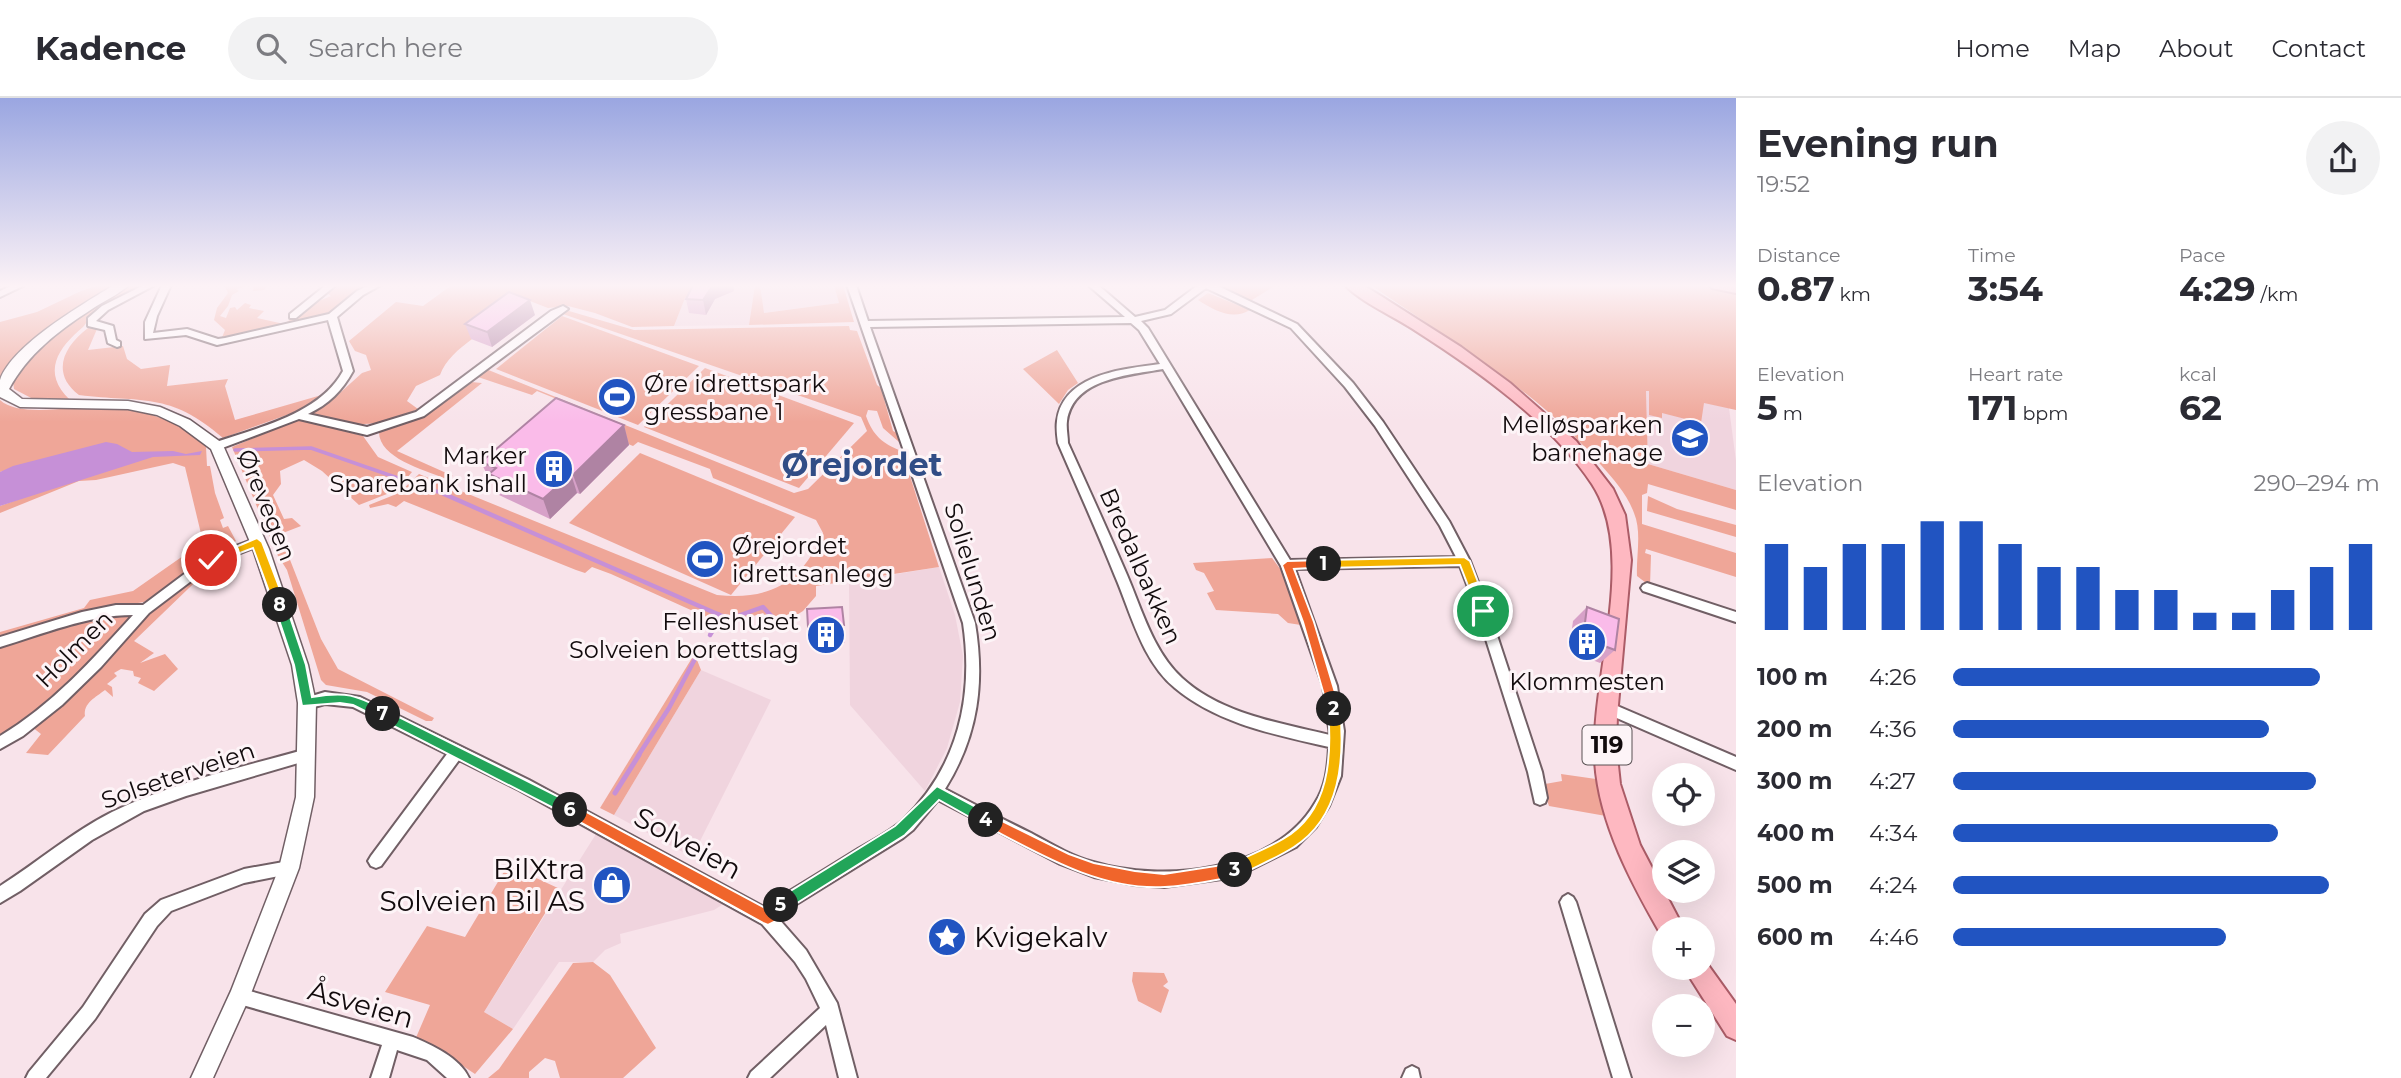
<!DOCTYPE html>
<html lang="en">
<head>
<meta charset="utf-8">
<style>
	:root { --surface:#fff; --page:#f2f2f3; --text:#2b2b33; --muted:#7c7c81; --line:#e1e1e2; --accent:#2154c1 }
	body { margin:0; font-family:Montserrat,sans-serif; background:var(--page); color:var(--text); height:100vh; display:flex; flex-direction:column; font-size:26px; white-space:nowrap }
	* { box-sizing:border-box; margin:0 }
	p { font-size:23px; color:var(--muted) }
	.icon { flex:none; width:38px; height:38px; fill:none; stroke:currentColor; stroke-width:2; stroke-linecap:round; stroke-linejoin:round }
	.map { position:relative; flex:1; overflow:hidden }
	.details { display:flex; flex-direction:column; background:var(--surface); width:665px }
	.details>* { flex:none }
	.fabs { position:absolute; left:1652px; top:665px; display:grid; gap:14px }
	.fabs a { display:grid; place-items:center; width:63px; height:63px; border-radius:50%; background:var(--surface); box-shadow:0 7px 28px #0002; font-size:35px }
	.pin { position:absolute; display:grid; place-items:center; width:60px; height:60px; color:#fff; margin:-30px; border:4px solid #fff; border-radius:50%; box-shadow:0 2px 7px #0007 }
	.km { position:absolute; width:35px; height:35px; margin:-18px; border-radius:50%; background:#222; color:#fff; font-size:19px; line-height:35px; text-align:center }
	.round { display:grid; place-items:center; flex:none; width:74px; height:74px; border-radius:37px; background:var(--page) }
	.overview { display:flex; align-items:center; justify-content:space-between; height:119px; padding:0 21px }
	h1 { font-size:38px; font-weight:700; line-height:52px }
	.metrics { display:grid; grid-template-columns:repeat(3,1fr); gap:10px; height:119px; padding:7px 21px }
	.metrics div { display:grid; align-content:center }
	.metrics b { font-size:35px; font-weight:700 }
	.metrics small { font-size:19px; font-weight:400 }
	.metrics p { font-size:19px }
	.chart { height:196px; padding:14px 21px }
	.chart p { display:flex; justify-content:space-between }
	.chart svg { width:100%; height:126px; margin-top:7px; stroke:var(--accent); stroke-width:6 }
	ul { padding:0 21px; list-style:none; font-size:23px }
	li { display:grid; grid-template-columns:112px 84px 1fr; align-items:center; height:52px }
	li i { height:18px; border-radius:9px; background:var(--accent) }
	header { display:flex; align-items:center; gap:42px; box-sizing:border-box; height:98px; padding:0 35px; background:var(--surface); border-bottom:2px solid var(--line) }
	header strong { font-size:33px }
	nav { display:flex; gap:38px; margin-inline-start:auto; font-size:24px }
	.search { width:490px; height:63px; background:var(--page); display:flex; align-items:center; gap:18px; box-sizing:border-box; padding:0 24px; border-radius:38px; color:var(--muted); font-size:26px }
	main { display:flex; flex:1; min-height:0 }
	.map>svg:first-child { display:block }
</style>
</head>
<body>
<header>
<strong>Kadence</strong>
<div class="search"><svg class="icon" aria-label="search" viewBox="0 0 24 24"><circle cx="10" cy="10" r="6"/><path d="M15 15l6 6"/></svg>Search here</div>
<nav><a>Home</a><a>Map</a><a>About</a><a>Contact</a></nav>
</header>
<main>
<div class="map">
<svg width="1736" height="980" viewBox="0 0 1736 980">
	<rect width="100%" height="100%" fill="#f8e3ea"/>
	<g fill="#f0d4de">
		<path d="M698 187H755L749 227 674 228 685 200Z"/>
		<path d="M760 187H834L839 205 763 215Z"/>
		<path d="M1646 292 1729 310 1736 363V392L1648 366Z"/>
		<path d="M939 469 955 517 963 558 960 604 947 650 925 693 850 607 849 484Z"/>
		<path d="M701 572 771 602 692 759 614 717Z"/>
		<path d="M596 736 725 805 714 812 620 836 621 845 605 852 593 864H559L513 931 484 914Z"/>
	</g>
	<g fill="#efa698">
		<path d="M99 187H119L15 259 0 280V224L37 214 81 193Z"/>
		<path d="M132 187H146C129 196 108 204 93 216 88 220 87 225 83 229 58 250 41 274 70 302H35L14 291 13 283C37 240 89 209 132 187Z"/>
		<path d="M224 187H267L264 192 253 193 254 188 252 187 236 191 239 193 232 197 228 208 220 218 226 220 230 210 235 209 237 212 245 205 251 207 249 210 264 213 257 220 284 226 314 205 331 198 327 195 337 187H373L330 215 221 242 225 232 214 222 217 210 228 195Z"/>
		<path d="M452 187H698L685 200 674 228 632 229 595 215 568 208 548 210 517 198C508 227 453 242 440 277L416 288 407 303 418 311C372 332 358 328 310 317L332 302 362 275 371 272 366 257 355 253 349 243 396 204 423 208Z"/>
		<path d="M755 187H760L764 215 839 205 834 187H843L854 224 749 227Z"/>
		<path d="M1223 187H1276L1252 202V206L1223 192Z"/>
		<path d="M1371 187H1693L1736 193V312L1704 305 1701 325 1662 315V320L1649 317V293H1646L1648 366 1736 392V412L1648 386 1647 395 1642 397V426L1736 455V479L1646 451 1645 455 1651 457 1650 488 1637 478C1636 458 1642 434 1634 415 1627 396 1614 382 1601 367 1537 292 1451 243 1371 187Z"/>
		<path d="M1208 195 1250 212C1232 223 1214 212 1198 202Z"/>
		<path d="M569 213 634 232 849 228 850 232 857 233 877 287 881 290 893 333 897 335 899 344 883 330 877 313 868 312 866 318C873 337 882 346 902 353L939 469 816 488V498L803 513 779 528 773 526 763 515 724 527 611 476 592 469 585 475 576 472 404 403 396 409 388 406 370 410 369 407 399 395 419 376 717 497C770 503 802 484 823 435L816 422 713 380 710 371 638 344 633 348 577 325 569 306 537 293 532 297 478 279 486 271 794 395 808 391 867 333 861 319 560 215Z"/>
		<path d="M562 218 699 268 638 327 496 271Z"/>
		<path d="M88 230 97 231 88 252 123 248 127 261 141 271 170 267 167 288 228 281 225 288 235 322 325 296 295 314 223 340C169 293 142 305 79 297 50 275 64 248 88 230Z"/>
		<path d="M1057 252 1078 285 1068 292 1059 306 1023 271Z"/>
		<path d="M705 270 854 325 799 390 644 329Z"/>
		<path d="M471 284 482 285 397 353 453 378 444 380C424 372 379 360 379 334L424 316Z"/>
		<path d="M0 302C18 319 67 309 91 309 134 309 175 318 206 349L207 368H210L215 395 224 420 220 422 223 430 228 428 236 443 144 504 108 510 0 539V534L84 510 90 502 133 493 203 444 185 369 173 365 96 382 79 383 0 415V408L25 399 40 363 0 374Z"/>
		<path d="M299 321 363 338 378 359 412 374 397 392 359 407 322 373 304 362 280 373 281 386 273 397 284 421 292 420 301 428 270 440 232 349Z"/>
		<path d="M640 355 795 419 731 497 569 425Z"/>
		<path d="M1648 398 1677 411 1736 427V439L1647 413Z"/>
		<path d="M285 449 321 541 338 571 434 620 432 623H426L367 594 326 587 321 582 287 472 275 453 277 450Z"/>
		<path d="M1272 460 1281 472 1301 527 1288 525 1278 516 1216 512 1207 495 1214 493 1204 475 1196 472 1193 465Z"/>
		<path d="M217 463 134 543 154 555 140 565 165 556 178 571 154 593 138 585 141 580 134 578 133 573 121 571 114 575 117 578 107 586 112 589 113 599 105 592C96 599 83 605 85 618L48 657 26 655 41 636 32 629 150 512Z"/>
		<path d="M119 517 132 519 133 521 48 606 0 640V550L79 524Z"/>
		<path d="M692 560 697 562 701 572 614 717 600 710Z"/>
		<path d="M1561 676 1596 681 1606 718 1549 708 1544 693 1545 686 1562 683Z"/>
		<path d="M508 767 560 791 484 914 513 931 475 976 454 962 415 942 430 907 385 894 427 828 465 839Z"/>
		<path d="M593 864 610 877 656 950 623 980H560L555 963 545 960 529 974V980H488L499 971 573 865Z"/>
		<path d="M1133 874 1164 875 1168 884 1163 888 1169 892 1161 915 1138 903 1132 883Z"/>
	</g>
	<path fill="#c690d7" d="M106 344 117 346 132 354 173 353 186 356 202 353 200 357 153 359 0 408V374L13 368Z"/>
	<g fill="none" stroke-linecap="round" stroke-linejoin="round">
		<path stroke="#c690d7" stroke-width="3.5" d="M235 352 311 350 450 398"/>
		<g stroke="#c690d7" stroke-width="4.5">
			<path d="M444 396 722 518 732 520 763 509 777 524"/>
			<path d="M710 537 718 524V516"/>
			<path d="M638 658 669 610 695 561"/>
		</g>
		<path stroke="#c690d7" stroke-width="5" d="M615 695 639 657"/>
		<defs>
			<g id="minor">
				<path d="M13 187H25L0 199V193Z"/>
				<path d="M144 187H155L108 212 96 223 113 228 116 242 120 244V248L117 249 108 245 105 232 88 228V220L102 208Z"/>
				<path d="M162 187H171L157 218 153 235 187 231 218 241 225 240 329 216 357 193 369 187H381L363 197 337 219 353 273C342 293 329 306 308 316L367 329 416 314 551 213 563 208 568 211 424 318 367 337 299 321 217 352 212 348 213 345C257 330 320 316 343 273L328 222 217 247 186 237 145 241V224Z"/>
				<path d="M326 187H336L296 220H290V216Z"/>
				<path d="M847 187H856L868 223 1125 219 1088 187H1098L1135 219 1165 212 1198 187H1216L1297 226 1353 285 1383 324 1449 423 1470 463 1489 513 1542 674 1547 700 1545 705 1540 707 1535 705 1528 674 1477 513 1460 468 1295 471 1337 588 1344 633 1341 678 1329 708 1316 729 1296 749 1236 779 1164 789 1135 787 1094 779 1060 766 938 702 913 732 903 740 782 815 778 820 806 852 837 905 857 980H839L826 927 770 980H748L751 974 820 910 806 881 795 864 762 826 519 692 459 662 381 768 376 770 371 768 368 763 371 758 447 656 353 609 325 606 307 611 302 609 300 605 302 601 325 594 360 599 529 682 766 810 770 805C800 787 829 769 858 751 873 742 890 734 903 722 958 669 974 599 963 525ZM1206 190 1291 230 1345 289 1375 328 1440 428 1456 459 1290 462 1148 230 1141 223 1171 216ZM1131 225 1139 232 1160 266C1123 271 1063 276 1057 323 1056 330 1057 338 1058 345 1077 389 1097 433 1115 478 1131 515 1142 563 1175 590 1218 626 1277 637 1329 649 1328 669 1326 688 1315 705 1275 774 1163 785 1093 764 1071 758 1051 746 1031 735 1002 721 974 706 945 691 978 638 985 585 975 525L870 229ZM1163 271 1281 468 1323 588 1330 637C1280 625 1221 616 1182 580 1153 553 1142 512 1127 477 1108 433 1088 389 1068 345 1068 338 1066 330 1067 323 1073 280 1130 277 1163 271Z"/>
				<path d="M257 440 263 444 261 447 215 465 149 515 101 569 62 607 23 638 0 651V638C52 607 93 561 133 517 88 517 43 536 0 549V539L82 514 116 507H143L207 459Z"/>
				<path d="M1647 485 1736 514V524L1643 493 1641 490 1643 487Z"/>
				<path d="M1608 604 1736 659V672L1603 614 1601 610 1603 606Z"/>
				<path d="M307 651 312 653 314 657 312 661 186 698 144 713 92 742 20 793 0 805V788C38 764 72 734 112 714 174 684 242 669 307 651Z"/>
				<path d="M289 763 294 765 297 770 294 775 244 785 171 813 157 828 95 921 46 980H26L29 974 83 909 145 816 161 802 244 771Z"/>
				<path d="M1568 796 1573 799 1576 804 1631 980H1613L1560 804 1563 799Z"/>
				<path d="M239 890 413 939C432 947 460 960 469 980H447L427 962 397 952 389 980H371L382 947 239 906 233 904 231 898 233 892Z"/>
				<path d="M1412 968 1418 971 1420 980H1402L1406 971Z"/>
			</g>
			<path id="tertiary" d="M114 187H129C118 197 104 203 92 211 58 233 28 256 9 291L22 301 128 303 160 309 190 322 222 345 269 451 308 567 316 605 314 699 299 770 250 898 213 980H191L231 893 279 770 296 699 298 605 292 567 253 451 211 351 180 328 157 317 128 311 20 309 0 299C0 294 0 287 0 282 12 247 83 206 114 187Z"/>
			<g id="primary">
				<path d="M1345 187H1363L1384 200 1461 249 1510 285 1576 343 1613 391 1625 417 1631 462 1617 618 1616 649 1620 686 1640 747 1684 831H1664L1663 840C1632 786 1599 726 1595 663 1590 579 1639 458 1592 386 1552 325 1477 272 1416 233 1397 220 1359 203 1345 187Z"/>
				<path d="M1710 187H1736V195L1712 190Z"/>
				<path d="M1703 860 1736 906V942L1727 938 1684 870H1703Z"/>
			</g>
		</defs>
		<use href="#minor" stroke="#715f65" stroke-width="4"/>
		<use href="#tertiary" stroke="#715f65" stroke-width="3"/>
		<use href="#primary" stroke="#ab5c67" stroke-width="4"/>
		<use href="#minor" fill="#fff" fill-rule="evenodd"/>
		<use href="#tertiary" fill="#fff" fill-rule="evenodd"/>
		<use href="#primary" fill="#feb8c1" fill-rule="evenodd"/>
	</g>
	<g fill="#d7a1c8">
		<path d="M693 187H733L734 193 715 201 706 217 689 215 686 201Z"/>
		<path d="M535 217 492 249 471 241 465 226Z"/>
		<path d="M624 327 629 347 580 396 577 395 550 421 497 396 493 384 490 383 481 364Z"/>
		<path d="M1587 509 1615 552 1600 565 1569 553 1573 523Z"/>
		<path d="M807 511 844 527 845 545 833 546V549H822V546L810 547Z"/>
	</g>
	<g fill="#af83a3">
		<path d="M713 187H733L734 193 715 201 706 217 703 202Z"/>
		<path d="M530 202 535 217 492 249 487 234Z"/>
		<path d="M624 327 629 347 580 396 573 377Z"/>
		<path d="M571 376 577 395 550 421 543 401Z"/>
	</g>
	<g fill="#fabbe9" stroke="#af83a3" stroke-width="2">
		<path d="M693 187H713L703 202 686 201Z"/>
		<path d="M509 194 530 202 487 234 465 226Z"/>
		<path d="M556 300 624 327 573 377 571 376 543 401 489 376 496 370 481 364Z"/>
		<path d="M842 509 844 527H832V530L821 531 820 528 808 529 807 511Z"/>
		<path d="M1587 509 1619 521 1615 552 1583 540Z"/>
	</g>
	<linearGradient id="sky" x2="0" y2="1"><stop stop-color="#9aa6e1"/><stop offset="0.58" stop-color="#fcf2f6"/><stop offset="1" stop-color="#fcf2f6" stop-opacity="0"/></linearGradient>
	<rect width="1736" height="324" fill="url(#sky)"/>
	<path fill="#f5b400" stroke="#fff" stroke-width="2" d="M1464 459 1470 463 1489 513 1487 516H1479L1460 467 1324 470 1318 466 1324 462Z"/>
	<path fill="#f0652b" stroke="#fff" stroke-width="2" d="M1324 462 1328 463V469L1294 471 1314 524 1340 611 1334 616 1328 611 1303 524 1282 467 1287 463Z"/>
	<path fill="#f5b400" stroke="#fff" stroke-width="2" d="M1334 606 1340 611C1345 661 1341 719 1294 749 1277 760 1257 768 1240 777H1230V767C1247 758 1266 751 1283 741 1330 714 1332 658 1328 611Z"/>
	<path fill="#f0652b" stroke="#fff" stroke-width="2" d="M986 715 1069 756 1094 765 1135 773 1164 776 1235 765 1242 772 1235 779C1212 782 1188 788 1165 789 1099 793 1038 755 982 726L980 722Z"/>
	<path fill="#22a559" stroke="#fff" stroke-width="2" d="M937 688 991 717V726H982L939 702 905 737 786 812H776L774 807 776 802 895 728Z"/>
	<path fill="#f0652b" stroke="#fff" stroke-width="2" d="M570 705 767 811 776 802H786L788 807C785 816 776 824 768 827L763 825 565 716V707Z"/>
	<path fill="#22a559" stroke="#fff" stroke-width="2" d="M383 611 575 707V716H565L378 620V613Z"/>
	<path fill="#22a559" stroke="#fff" stroke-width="2" d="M280 503 286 507 306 567 312 599C348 593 355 597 387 613V620L383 622 353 607 340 605 302 608 294 567 274 507Z"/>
	<path fill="#f5b400" stroke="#fff" stroke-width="2" d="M257 440 262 444 286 507 284 510H276L274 507 253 450 211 466 205 462Z"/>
	<defs>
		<symbol id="stadium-disc" viewBox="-11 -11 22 22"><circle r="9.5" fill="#2154c1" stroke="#fdf4f7"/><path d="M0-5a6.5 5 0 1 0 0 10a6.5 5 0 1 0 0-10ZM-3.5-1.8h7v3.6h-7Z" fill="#fff"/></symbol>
		<symbol id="school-disc" viewBox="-11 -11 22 22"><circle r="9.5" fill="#2154c1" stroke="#fdf4f7"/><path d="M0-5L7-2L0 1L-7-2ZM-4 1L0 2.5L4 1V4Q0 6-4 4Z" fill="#fff"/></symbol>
		<symbol id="building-disc" viewBox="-11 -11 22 22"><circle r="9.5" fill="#2154c1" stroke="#fdf4f7"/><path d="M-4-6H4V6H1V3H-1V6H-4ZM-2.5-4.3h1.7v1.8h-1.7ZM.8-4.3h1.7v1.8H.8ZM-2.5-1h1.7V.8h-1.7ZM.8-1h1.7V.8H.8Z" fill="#fff"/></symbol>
		<symbol id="shop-disc" viewBox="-11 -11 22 22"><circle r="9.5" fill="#2154c1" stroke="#fdf4f7"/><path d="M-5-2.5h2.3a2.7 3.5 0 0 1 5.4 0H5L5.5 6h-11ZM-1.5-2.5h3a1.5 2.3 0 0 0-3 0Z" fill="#fff"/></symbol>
		<symbol id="sight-disc" viewBox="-11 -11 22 22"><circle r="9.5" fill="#2154c1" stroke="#fdf4f7"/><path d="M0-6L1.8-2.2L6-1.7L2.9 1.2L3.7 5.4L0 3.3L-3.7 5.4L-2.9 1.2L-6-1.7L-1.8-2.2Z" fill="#fff"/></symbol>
	</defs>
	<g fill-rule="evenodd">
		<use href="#stadium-disc" x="595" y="277" width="44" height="44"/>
		<use href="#school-disc" x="1668" y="318" width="44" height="44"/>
		<use href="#building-disc" x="532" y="349" width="44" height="44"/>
		<use href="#stadium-disc" x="683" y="439" width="44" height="44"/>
		<use href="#building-disc" x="804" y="515" width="44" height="44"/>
		<use href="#building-disc" x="1565" y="522" width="44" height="44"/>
		<use href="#shop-disc" x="590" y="765" width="44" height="44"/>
		<use href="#sight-disc" x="925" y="817" width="44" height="44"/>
	</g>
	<g text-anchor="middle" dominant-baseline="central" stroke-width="6" stroke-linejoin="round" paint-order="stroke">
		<rect fill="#fdf4f7" stroke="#585153" stroke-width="2" x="1582.5" y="627.5" width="49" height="39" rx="5"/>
		<g font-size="23" font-weight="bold" fill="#120b0d">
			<text x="1607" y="647">119</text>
		</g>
		<g font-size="24" fill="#120b0d" stroke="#fdf4f7" text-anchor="end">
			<text x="644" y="285" text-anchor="start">Øre idrettspark<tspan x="644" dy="28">gressbane 1</tspan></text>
			<text x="1663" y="326">Melløsparken<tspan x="1663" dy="28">barnehage</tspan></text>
			<text x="527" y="357">Marker<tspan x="527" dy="28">Sparebank ishall</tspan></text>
			<text x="732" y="447" text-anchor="start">Ørejordet<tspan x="732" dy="28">idrettsanlegg</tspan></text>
			<text x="799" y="523">Felleshuset<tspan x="799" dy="28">Solveien borettslag</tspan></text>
			<text x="1587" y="583" text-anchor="middle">Klommesten</text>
		</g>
		<g font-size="24" fill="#120b0d" stroke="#fdf4f7">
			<text transform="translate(267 407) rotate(68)">Ørevegen</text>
			<text transform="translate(1141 468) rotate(66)">Bredalbakken</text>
			<text transform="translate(973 474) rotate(73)">Solielunden</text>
			<text transform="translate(74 551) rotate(-45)">Holmen</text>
			<text transform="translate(178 677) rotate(-19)">Solseterveien</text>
		</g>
		<g font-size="28" fill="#120b0d" stroke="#fdf4f7">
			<text transform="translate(688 745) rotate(29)">Solveien</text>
			<text transform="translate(361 906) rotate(16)">Åsveien</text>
		</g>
		<g font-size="28" fill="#120b0d" stroke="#fdf4f7" text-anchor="end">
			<text x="585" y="771">BilXtra<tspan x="585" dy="32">Solveien Bil AS</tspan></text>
			<text x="974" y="839" text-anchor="start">Kvigekalv</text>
		</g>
		<g font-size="32" font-weight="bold" fill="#314d86" stroke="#fdf4f7">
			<text x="862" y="366">Ørejordet</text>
		</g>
	</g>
</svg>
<div class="fabs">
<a><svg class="icon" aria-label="locate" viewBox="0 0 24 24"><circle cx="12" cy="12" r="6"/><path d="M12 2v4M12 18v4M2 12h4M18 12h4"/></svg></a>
<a><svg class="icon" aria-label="layers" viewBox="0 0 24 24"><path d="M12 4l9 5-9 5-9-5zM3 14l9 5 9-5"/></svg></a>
<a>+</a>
<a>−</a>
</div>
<div class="pin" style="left:1483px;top:513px;background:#1e9e55"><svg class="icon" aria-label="arrive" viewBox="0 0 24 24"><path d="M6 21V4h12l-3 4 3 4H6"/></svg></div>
<div class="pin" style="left:211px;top:462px;background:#d93025"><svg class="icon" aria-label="check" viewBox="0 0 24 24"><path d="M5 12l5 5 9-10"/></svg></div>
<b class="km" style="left:1324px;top:466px">1</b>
<b class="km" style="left:1334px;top:611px">2</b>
<b class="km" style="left:1235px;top:772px">3</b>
<b class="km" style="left:986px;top:722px">4</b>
<b class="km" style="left:781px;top:807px">5</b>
<b class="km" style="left:570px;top:712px">6</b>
<b class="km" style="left:383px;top:616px">7</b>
<b class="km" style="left:280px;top:507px">8</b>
</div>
<section class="details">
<div class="overview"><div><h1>Evening run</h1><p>19:52</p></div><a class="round"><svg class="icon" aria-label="share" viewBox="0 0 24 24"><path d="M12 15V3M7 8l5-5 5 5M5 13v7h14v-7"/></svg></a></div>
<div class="metrics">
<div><p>Distance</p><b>0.87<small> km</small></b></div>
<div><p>Time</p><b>3:54</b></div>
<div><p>Pace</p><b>4:29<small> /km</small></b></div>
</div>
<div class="metrics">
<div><p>Elevation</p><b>5<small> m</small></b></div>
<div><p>Heart rate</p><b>171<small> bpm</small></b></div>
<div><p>kcal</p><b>62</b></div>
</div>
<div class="chart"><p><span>Elevation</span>290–294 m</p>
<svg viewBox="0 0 160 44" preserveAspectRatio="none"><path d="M5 44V14M15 44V22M25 44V14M35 44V14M45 44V6M55 44V6M65 44V14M75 44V22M85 44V22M95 44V30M105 44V30M115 44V38M125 44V38M135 44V30M145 44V22M155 44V14"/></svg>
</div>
<ul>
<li><b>100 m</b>4:26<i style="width:86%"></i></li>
<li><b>200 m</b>4:36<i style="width:74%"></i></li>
<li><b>300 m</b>4:27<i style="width:85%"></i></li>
<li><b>400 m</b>4:34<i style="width:76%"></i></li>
<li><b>500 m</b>4:24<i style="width:88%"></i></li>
<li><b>600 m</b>4:46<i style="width:64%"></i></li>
</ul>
</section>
</main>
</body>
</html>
